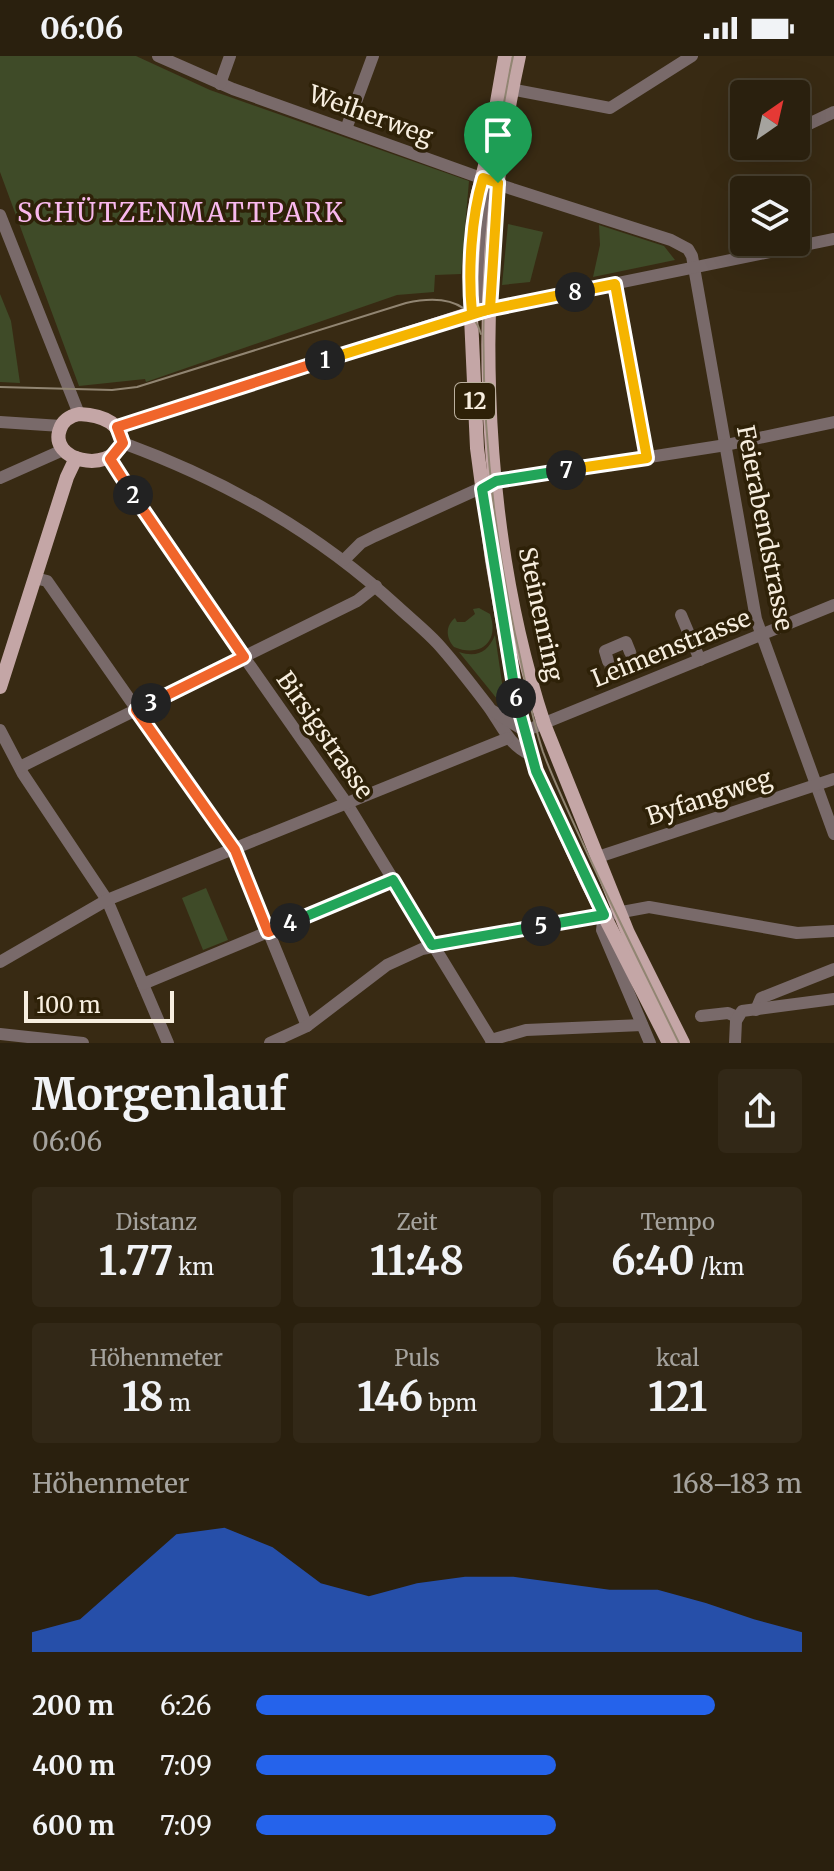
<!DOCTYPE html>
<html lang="de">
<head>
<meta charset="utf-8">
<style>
	:root { --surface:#2a200e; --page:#322817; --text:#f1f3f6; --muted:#a5a39e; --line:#463e2e; --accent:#2563eb }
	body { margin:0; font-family:Merriweather,serif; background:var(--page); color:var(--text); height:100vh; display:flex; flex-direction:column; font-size:30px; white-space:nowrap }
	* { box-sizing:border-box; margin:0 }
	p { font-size:26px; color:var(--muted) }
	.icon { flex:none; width:44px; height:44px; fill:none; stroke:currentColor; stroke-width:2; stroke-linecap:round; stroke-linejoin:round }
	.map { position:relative; height:987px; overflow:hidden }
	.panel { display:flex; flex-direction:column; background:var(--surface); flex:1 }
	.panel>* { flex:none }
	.needle { width:52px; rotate:34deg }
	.fabs { position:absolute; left:730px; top:24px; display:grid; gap:16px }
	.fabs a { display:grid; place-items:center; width:80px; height:80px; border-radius:8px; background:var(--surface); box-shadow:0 8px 32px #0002,0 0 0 2px var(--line); font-size:40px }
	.scale { position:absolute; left:24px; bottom:20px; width:150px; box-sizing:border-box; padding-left:8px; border:4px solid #f7eedf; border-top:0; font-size:22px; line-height:28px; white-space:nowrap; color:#f7eedf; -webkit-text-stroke:6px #2e2108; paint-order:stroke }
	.pin { position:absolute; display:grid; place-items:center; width:68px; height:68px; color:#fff; margin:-82px -34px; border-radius:50% 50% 50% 0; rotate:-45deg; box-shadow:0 0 8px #0007 }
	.pin .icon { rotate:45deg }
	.km { position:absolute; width:40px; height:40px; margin:-20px; border-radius:50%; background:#222; color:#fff; font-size:22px; line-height:40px; text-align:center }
	.round { display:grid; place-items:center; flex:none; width:84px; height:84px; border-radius:8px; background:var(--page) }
	.overview { display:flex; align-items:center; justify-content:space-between; height:136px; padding:0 32px }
	h1 { font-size:44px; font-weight:700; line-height:60px }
	.figures { display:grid; grid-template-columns:repeat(3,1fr); gap:12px; height:136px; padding:8px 32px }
	.figures div { display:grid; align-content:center; border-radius:8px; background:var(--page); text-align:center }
	.figures b { font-size:40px; font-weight:700 }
	.figures small { font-size:22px; font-weight:400 }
	.figures p { font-size:22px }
	.chart { height:224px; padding:16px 32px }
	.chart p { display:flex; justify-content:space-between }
	.chart svg { width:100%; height:144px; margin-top:8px; fill:var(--accent); opacity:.7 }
	ul { padding:0 32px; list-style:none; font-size:26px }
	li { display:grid; grid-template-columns:128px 96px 1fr; align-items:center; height:60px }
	li i { height:20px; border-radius:10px; background:var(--accent) }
	.status { display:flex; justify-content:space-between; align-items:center; height:56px; padding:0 40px; background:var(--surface); direction:ltr }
	.status svg { height:22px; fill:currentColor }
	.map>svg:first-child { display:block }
</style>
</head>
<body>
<div class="status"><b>06:06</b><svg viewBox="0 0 49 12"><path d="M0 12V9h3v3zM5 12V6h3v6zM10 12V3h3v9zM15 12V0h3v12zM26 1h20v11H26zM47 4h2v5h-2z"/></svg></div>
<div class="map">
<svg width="834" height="987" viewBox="0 0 834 987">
	<rect width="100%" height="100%" fill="#382a13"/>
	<g fill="#3f4b28">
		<path d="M0 0H136L210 34 469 125 461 218 435 219 434 236 397 239 146 326 145 323 79 330 0 116Z"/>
		<path d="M508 168 543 176 530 226 502 229Z"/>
		<path d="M599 169 664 190 675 204 593 221 600 189Z"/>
		<path d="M0 238 11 265 20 327 0 326Z"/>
		<path d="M479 552 490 558C500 586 480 602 454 591 446 582 445 570 455 562L457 566H465L475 558 473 553Z"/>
		<path d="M495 579 505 647 502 649 459 596C477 602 488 596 495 579Z"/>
		<path d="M206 832 228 884 203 894 182 842Z"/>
	</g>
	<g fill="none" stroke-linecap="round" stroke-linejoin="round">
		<g stroke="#554732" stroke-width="12" stroke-dasharray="12 6" stroke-linecap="butt">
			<path d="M630 596 638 615"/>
			<path d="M608 605 616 624"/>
		</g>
		<g stroke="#796a6a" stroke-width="12">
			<path d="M158 0 233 33 512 133 671 184 688 193 692 200 756 563 834 778"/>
			<path d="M220 28 230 0"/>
			<path d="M505 32 610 52 692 0"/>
			<path d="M346 73 373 0"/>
			<path d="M796 74 834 56"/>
			<path d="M0 159 79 358"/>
			<path d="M615 228 647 402"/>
			<path d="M490 253 834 183"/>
			<path d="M472 257C488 217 488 168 483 125"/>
			<path d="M0 366 61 370"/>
			<path d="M123 387C226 425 317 476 398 551 411 563 426 575 438 588 456 608 472 629 488 650 502 669 508 689 531 699"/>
			<path d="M110 403 244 601 347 748 493 987"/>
			<path d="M0 422 63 394"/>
			<path d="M344 504 361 487 375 480 496 425 726 389 834 366"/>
			<path d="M35 522 47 525 235 794 307 970"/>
			<path d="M681 559 700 604"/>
			<path d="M608 605 605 595 626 586 630 596"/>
			<path d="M493 655 525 675 834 549"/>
			<path d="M0 674 23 718 107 844 168 987"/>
			<path d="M20 711 357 545 376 530"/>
			<path d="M598 801 834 723"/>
			<path d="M604 859 602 874 650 987"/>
			<path d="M0 906 107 844 508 682"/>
			<path d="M143 928 393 824"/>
			<path d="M756 954 761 942 834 913"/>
			<path d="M701 960 728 957 737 961"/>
			<path d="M0 978 83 987"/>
			<path d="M491 984 526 974 642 969"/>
			<path d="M270 987 307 970 387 909 422 893 649 851 797 877 834 875"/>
			<path d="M735 987 736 965 742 955 834 943"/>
		</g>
		<g stroke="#c4a6a6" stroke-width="14">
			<path d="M505 0 488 98 476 145 470 239 477 392 492 504 517 648 536 715 588 828 669 987"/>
			<path d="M519 0C473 209 477 464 544 668L628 877 683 987"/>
			<path d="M79 358C100 359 120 365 123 387 108 419 48 404 60 373 63 364 70 360 79 358Z"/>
			<path d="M117 371 478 255"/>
			<path d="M0 631 67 421 76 402"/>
		</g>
		<g stroke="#918572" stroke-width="2">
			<path d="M513 0C472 191 475 387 515 578 524 617 530 657 543 696 555 728 570 759 584 790 615 857 647 921 679 987"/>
			<path d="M0 331 112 334 137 331 406 247C437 240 470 242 481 278"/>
		</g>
	</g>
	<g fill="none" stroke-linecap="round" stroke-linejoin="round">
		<defs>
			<path id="split-1" d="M325 304 490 253 498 127"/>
			<path id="split-2" d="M133 439 110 403 123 387 117 371 325 304"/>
			<path id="split-3" d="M133 439 244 601 151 647"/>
			<path id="split-4" d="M151 647 136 654 235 794 268 876 290 867"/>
			<path id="split-5" d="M290 867 393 824 432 889 541 870"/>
			<path id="split-6" d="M516 642 536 715 604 859 541 870"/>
			<path id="split-7" d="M516 642 482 433 496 425 566 414"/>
			<path id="split-8" d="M566 414 647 402 615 228 575 236"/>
			<path id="split-9" d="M498 127 483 122C471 162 468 216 472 257L575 236"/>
		</defs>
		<use href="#split-1" stroke="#fff" stroke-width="16"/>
		<use href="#split-2" stroke="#fff" stroke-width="16"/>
		<use href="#split-3" stroke="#fff" stroke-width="16"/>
		<use href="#split-4" stroke="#fff" stroke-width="16"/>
		<use href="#split-5" stroke="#fff" stroke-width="16"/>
		<use href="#split-6" stroke="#fff" stroke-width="16"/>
		<use href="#split-7" stroke="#fff" stroke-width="16"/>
		<use href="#split-8" stroke="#fff" stroke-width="16"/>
		<use href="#split-9" stroke="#fff" stroke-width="16"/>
		<use href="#split-1" stroke="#f5b400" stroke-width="10"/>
		<use href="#split-2" stroke="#f0652b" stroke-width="10"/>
		<use href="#split-3" stroke="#f0652b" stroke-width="10"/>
		<use href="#split-4" stroke="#f0652b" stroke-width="10"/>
		<use href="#split-5" stroke="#22a559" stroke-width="10"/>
		<use href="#split-6" stroke="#22a559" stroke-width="10"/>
		<use href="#split-7" stroke="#22a559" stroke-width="10"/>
		<use href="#split-8" stroke="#f5b400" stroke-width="10"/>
		<use href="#split-9" stroke="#f5b400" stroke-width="10"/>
	</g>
	<g text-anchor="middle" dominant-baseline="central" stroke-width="7" stroke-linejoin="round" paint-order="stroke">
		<rect fill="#2e2108" stroke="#bbb09e" stroke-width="2" x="455" y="327" width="40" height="36" rx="6"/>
		<g font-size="22" font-weight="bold" fill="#f7eedf">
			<text x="475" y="345">12</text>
		</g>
		<g font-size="24" fill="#f7eedf" stroke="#2e2108">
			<text transform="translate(371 59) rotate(20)">Weiherweg</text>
			<text transform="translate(765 472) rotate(79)">Feierabendstrasse</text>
			<text transform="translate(541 558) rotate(78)">Steinenring</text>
			<text transform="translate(671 592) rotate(-22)">Leimenstrasse</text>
			<text transform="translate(325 679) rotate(55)">Birsigstrasse</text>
			<text transform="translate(709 741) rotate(-18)">Byfangweg</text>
		</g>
		<g font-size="26" letter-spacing="2" fill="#f8b8ed" stroke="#2e2108">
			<text x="181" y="156">SCHÜTZENMATTPARK</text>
		</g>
	</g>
</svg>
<div class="fabs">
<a><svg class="needle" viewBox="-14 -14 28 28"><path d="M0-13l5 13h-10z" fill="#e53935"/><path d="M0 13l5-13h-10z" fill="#a5a39e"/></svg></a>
<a><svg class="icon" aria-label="layers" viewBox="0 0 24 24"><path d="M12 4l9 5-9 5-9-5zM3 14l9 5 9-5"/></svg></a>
</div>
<div class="scale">100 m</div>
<div class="pin" style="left:498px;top:127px;background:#1e9e55"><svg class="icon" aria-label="arrive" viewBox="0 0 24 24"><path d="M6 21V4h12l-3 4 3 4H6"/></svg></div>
<b class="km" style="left:325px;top:304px">1</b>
<b class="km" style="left:133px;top:439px">2</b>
<b class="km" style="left:151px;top:647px">3</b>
<b class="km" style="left:290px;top:867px">4</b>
<b class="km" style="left:541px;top:870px">5</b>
<b class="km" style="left:516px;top:642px">6</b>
<b class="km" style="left:566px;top:414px">7</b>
<b class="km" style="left:575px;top:236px">8</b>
</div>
<section class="panel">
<div class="overview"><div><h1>Morgenlauf</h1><p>06:06</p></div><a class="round"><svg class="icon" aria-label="share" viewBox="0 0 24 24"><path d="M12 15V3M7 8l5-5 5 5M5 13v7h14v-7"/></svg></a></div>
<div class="figures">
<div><p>Distanz</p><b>1.77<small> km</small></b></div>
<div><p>Zeit</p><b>11:48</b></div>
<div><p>Tempo</p><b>6:40<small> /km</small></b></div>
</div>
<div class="figures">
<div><p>Höhenmeter</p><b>18<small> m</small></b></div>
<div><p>Puls</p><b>146<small> bpm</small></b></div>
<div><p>kcal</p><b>121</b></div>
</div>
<div class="chart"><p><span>Höhenmeter</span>168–183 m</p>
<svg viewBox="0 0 160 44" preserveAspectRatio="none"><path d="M0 44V38L10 34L20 21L30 8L40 6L50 12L60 23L70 27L80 23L90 21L100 21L110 23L120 25L130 25L140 29L150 34L160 38V44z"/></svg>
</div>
<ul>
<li><b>200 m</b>6:26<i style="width:84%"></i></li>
<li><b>400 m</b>7:09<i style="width:55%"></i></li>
<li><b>600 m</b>7:09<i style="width:55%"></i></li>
</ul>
</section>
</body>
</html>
